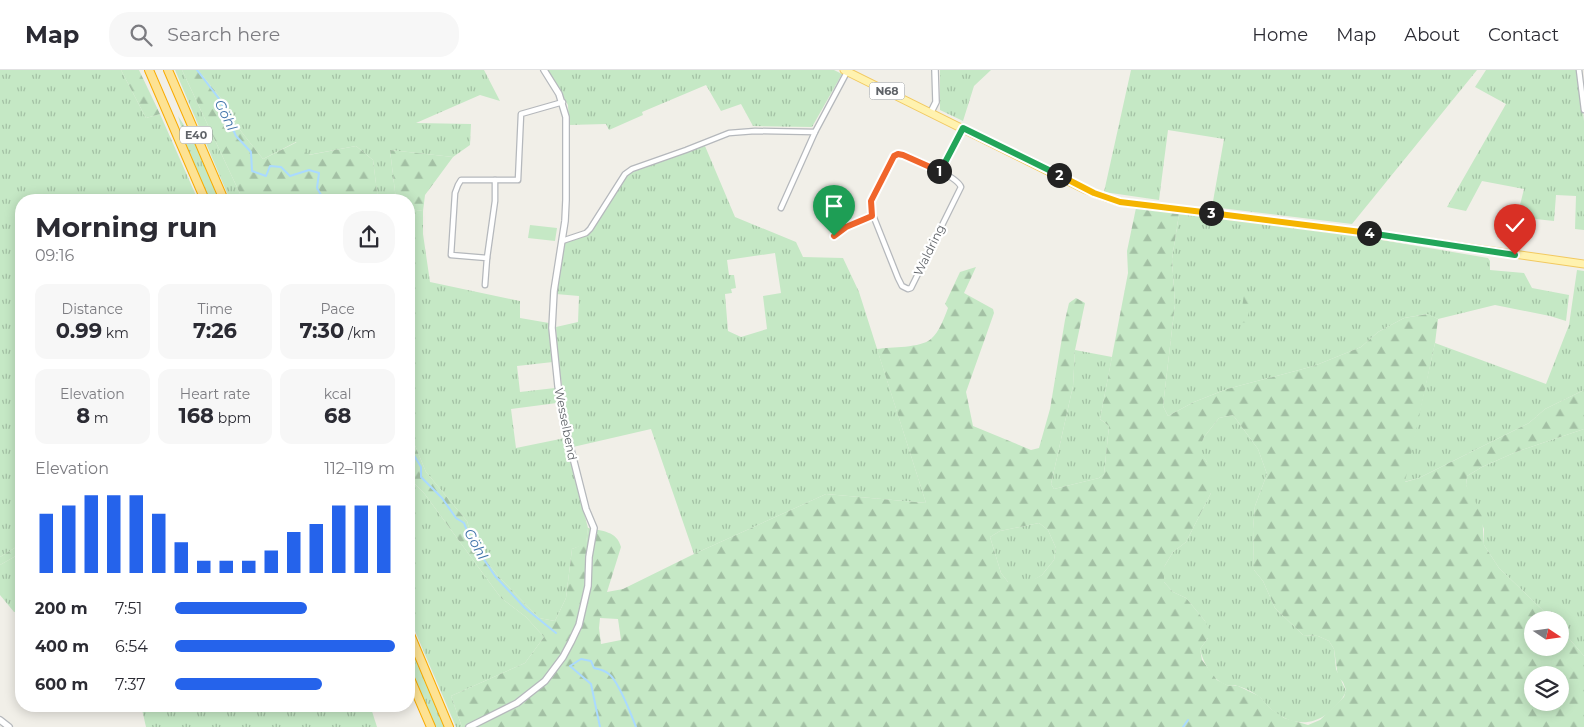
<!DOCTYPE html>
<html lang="en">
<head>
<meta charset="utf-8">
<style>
	:root { --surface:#fff; --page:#f7f7f7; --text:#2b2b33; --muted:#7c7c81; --line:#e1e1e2; --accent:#2563eb }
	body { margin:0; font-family:Montserrat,sans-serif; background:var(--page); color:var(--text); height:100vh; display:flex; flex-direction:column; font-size:19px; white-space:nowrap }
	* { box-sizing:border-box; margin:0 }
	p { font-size:16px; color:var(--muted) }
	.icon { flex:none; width:28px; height:28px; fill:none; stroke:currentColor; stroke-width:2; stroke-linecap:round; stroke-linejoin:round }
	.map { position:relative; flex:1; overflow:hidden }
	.sheet { position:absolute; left:15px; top:124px; width:400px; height:518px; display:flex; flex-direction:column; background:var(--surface); border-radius:20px; box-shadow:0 2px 12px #0003 }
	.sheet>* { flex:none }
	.needle { width:32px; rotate:103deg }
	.buttons { position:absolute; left:1524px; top:541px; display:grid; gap:10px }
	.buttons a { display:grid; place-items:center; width:45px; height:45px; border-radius:50%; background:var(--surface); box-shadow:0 2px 12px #0003; font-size:25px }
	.pin { position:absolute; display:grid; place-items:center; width:42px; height:42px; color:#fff; margin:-51px -21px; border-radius:50% 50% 50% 0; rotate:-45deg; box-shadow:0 0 5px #0007 }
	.pin .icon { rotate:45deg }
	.km { position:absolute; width:25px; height:25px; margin:-12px; border-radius:50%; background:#222; color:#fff; font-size:14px; line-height:25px; text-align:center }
	.round { display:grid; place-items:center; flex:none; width:52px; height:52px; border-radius:20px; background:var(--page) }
	.head { display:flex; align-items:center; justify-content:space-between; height:85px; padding:0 20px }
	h1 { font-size:28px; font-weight:700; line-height:38px }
	.figures { display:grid; grid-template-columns:repeat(3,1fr); gap:8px; height:85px; padding:5px 20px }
	.figures div { display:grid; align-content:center; border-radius:12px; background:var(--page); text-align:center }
	.figures b { font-size:21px; font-weight:700 }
	.figures small { font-size:14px; font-weight:400 }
	.figures p { font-size:14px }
	.chart { height:140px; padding:10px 20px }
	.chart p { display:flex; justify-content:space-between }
	.chart svg { width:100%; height:90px; margin-top:5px; stroke:var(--accent); stroke-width:6 }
	ul { padding:0 20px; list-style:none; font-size:16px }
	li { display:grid; grid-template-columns:80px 60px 1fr; align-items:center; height:38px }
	li i { height:12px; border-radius:6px; background:var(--accent) }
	header { display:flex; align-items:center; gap:30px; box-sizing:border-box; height:70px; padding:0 25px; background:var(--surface); border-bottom:1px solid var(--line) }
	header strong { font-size:24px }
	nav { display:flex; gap:28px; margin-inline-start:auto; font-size:18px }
	.search { width:350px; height:45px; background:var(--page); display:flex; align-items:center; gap:12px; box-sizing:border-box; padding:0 18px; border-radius:20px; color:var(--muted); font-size:19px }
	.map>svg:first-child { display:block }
</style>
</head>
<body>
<header>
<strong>Map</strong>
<div class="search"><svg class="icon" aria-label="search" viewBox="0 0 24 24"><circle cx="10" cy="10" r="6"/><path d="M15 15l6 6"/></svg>Search here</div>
<nav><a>Home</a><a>Map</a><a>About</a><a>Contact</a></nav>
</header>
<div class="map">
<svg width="1584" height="657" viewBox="0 0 1584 657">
	<defs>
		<pattern id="grass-tufts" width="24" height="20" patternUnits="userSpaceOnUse" patternTransform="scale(1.25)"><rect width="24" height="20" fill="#c5e8c5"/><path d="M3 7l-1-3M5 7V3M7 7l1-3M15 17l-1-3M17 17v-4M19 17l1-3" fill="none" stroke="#a3c0a4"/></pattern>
		<pattern id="forest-firs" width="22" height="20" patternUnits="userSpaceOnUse" patternTransform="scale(1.25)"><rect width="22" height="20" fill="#c5e8c5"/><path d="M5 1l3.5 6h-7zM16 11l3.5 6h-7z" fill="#a3c0a4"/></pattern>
	</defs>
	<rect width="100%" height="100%" fill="#f1efe8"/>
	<g fill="url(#grass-tufts)" fill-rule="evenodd">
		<path d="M0 0H121L146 48 160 44 198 130H21V474L0 487Z"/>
		<path d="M175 0H182L243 130H230Z"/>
		<path d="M198 0H484L500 31 480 25 416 53 471 54 470 75 453 87 390 80 396 130H378L373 90 356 76 308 85 296 72 263 89 240 60 224 32Z"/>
		<path d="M547 0H834L842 4 812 57 753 56 741 34 721 41 706 15 642 42 643 45 609 60 606 54 569 55 568 35Z"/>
		<path d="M940 0H991L974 16 963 51 940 40Z"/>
		<path d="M1131 0H1477L1352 154 1212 137 1224 69 1168 60 1159 130 1104 122Z"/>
		<path d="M1486 0H1578L1584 51V160L1575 159 1576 126 1556 125 1554 151 1517 147 1524 119 1482 111 1466 141 1447 137 1506 34 1475 17Z"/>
		<path d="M178 46 197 75 221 130H208L188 81Z"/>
		<path d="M705 76 735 147 796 172 803 187 843 188 859 222 926 433 826 424 694 484 651 359 573 377 558 291 556 257 578 252 579 226 556 224 565 167 586 161 627 104ZM775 183 781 223 763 226 767 259 741 267 728 261 725 224 732 223 731 219 736 218 734 205H729L727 190Z"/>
		<path d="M409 139 423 141V164L430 212 520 231V248L549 253 553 292 517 296 520 322 555 318 557 333 511 339 516 378 565 368 588 458 586 474 572 479 566 528 555 551 539 548 498 506 475 477 467 451 426 402 409 361Z"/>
		<path d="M1179 144 1352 165 1488 188 1490 191V200L1524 203 1532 218 1569 225 1566 251 1550 246 1495 235 1438 249 1427 244 1404 248 1378 262 1361 277 1314 296 1227 319 1194 332 1168 346 1163 336 1175 234 1172 189Z"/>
		<path d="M1577 200 1584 201V320L1545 339 1529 353 1419 408 1404 412 1435 273 1546 314 1569 255Z"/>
		<path d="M1075 280 1112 287 1100 349 1109 356 1104 404 1099 408 1054 419 1051 414 1073 316Z"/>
		<path d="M1233 345 1258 379 1267 404 1255 436 1253 459 1254 500 1263 511 1275 538 1303 565 1318 566 1329 571 1334 579 1336 599 1346 621C1343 630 1334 637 1327 644 1309 657 1289 654 1272 640 1267 636 1263 629 1258 626 1253 622 1243 617 1237 616 1235 615 1232 616 1230 616 1214 613 1203 593 1200 579L1208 568 1205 551 1186 528 1173 522 1164 512V497L1173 482 1186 472 1211 423 1207 392 1198 379 1204 367 1219 348Z"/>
		<path d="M1584 359V586L1560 558V550H1553L1499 498 1484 475V459L1466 415 1467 406 1482 397 1516 382Z"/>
		<path d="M409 408 424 423 501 528 526 547 544 567 525 593 451 626 462 657H456L409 547Z"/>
		<path d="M1039 453 1048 460 1056 478 1054 490 1042 505 1029 513 1008 512 1001 503 990 467 1000 461Z"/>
		<path d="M21 483V541L14 542 0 525V495Z"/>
		<path d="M409 570 446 657H434L409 598Z"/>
		<path d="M141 635H370L377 657H146Z"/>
	</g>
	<g fill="url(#forest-firs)" fill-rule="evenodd">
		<path d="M121 0H139L160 44 146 48Z"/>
		<path d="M182 0H198L224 32 240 60 263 89 297 72 309 85 356 76 373 90 378 130H243Z"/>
		<path d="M390 80 453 87 425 125 423 141 409 139V130H396Z"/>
		<path d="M1136 138 1179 144 1172 189 1175 234 1163 336 1168 346 1194 332 1227 319 1314 296 1361 277 1378 262 1404 248 1428 244 1438 249 1435 273 1405 412 1419 408 1529 353 1545 339 1584 320V359L1516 382 1482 397 1467 406 1466 415 1482 444 1484 475 1499 498 1553 550H1532V578H1560V558L1584 586V657H462L451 626 525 593 544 567 526 547 501 528 424 423 409 408V361L426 402 467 451 475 477 498 506 539 548 555 551 566 528 572 479 586 473 588 458C602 461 617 461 621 477L607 522 623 519 694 484 826 424 926 433 877 279C891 277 921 278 931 269 940 261 944 248 948 238L945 234 960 202 976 197 964 223 993 239 994 243 966 322 973 356 1031 380 1039 378 1050 339 1065 250 1069 233 1076 228 1085 233 1075 280 1073 316 1051 414 1054 419 1099 408 1104 404 1109 356 1100 349 1128 203 1127 181ZM1233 345 1258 379 1267 404 1255 436 1253 459 1254 500 1263 511 1275 538 1303 565 1318 566 1329 571 1334 579 1338 607 1343 612 1346 620 1344 627 1320 650 1308 655 1284 648 1271 639 1259 626 1238 616H1229L1217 610 1202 590 1200 579 1208 568 1209 559 1205 551 1186 528 1173 522 1164 512V497L1173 482 1186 472 1211 423 1212 403 1207 392 1199 379 1204 367 1219 348ZM1039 453 1048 460 1056 478 1054 490 1042 505 1029 512H1008L1001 503 990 467 1000 461ZM600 548 618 549 621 570 601 574 599 558ZM1532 605H1560V632H1532Z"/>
		<path d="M1244 224H1251L1247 253 1240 252Z"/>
		<path d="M21 474V483L0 495V487Z"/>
	</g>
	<path fill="#c5e8c5" d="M530 155 557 158 555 171 528 168Z"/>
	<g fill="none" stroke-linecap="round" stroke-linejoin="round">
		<g stroke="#aadaff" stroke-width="2">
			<path d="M197 0 220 30 236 66 251 82 252 101 266 106 270 96 281 97 290 106 309 100 319 103 317 118 324 130"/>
			<path d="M409 377 421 397V407L442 428 456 448 464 453 471 470 495 506 525 538 556 563"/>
			<path d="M600 657 591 614 570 596 581 589 591 591 594 598C599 599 605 600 609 604 619 612 631 644 636 657"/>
			<path d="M1183 657 1188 650"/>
		</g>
		<defs>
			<g id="minor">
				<path d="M1579 0 1584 40"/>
				<path d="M898 84C910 86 957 106 961 117L911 218 908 219 902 216 898 208 871 140V131L894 86Z"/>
				<path d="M940 102 962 58"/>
				<path d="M781 138 815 62 847 2"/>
				<path d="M834 166 846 157 872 146"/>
				<path d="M562 171 586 163 590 159 625 104 632 99 686 80 729 63 755 61 815 62"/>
				<path d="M487 188 495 131V110"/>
				<path d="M485 215 487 188 451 185 455 123 458 115 461 110H518L521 44 563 32"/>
			</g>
			<g id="tertiary">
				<path d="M931 42 936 32 935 0"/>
				<path d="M0 650 9 657"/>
				<path d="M469 657 517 633 545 611 563 587 571 572 579 555 588 516 589 487 594 458 586 439 565 356 558 316 552 258 554 221 565 151 566 130V47L559 24 544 0"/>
			</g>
			<path id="primary" d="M844 0 1084 119 1107 128 1120 132 1352 161 1584 194"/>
			<g id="motorway">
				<path d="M149 0 205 130"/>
				<path d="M168 0 224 130"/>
				<path d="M409 562 449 657"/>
				<path d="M409 606 431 657"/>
			</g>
		</defs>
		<use href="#minor" stroke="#b5b8bc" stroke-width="7"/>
		<use href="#tertiary" stroke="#b5b8bc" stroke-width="8"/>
		<use href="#primary" stroke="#f2c960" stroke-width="9"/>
		<use href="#motorway" stroke="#f9ab00" stroke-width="10"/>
		<use href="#minor" stroke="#fff" stroke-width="4.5"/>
		<use href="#tertiary" stroke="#fff" stroke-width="5.5"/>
		<use href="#primary" stroke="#fff2af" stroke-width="7"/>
		<use href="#motorway" stroke="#fde293" stroke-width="8"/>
	</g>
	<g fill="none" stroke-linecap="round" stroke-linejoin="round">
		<defs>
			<path id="split-1" d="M834 166 846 157 872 146 871 131 894 86 898 84 903 85 939 101"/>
			<path id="split-2" d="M939 101 940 102 963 58 1059 105"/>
			<path id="split-3" d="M1059 105 1094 123 1120 132 1211 143"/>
			<path id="split-4" d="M1211 143 1369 163"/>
			<path id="split-5" d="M1369 163 1515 185"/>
		</defs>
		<use href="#split-1" stroke="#fff" stroke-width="10"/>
		<use href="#split-2" stroke="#fff" stroke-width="10"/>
		<use href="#split-3" stroke="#fff" stroke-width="10"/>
		<use href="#split-4" stroke="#fff" stroke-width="10"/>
		<use href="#split-5" stroke="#fff" stroke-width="10"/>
		<use href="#split-1" stroke="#f0652b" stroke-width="6"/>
		<use href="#split-2" stroke="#22a559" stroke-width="6"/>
		<use href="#split-3" stroke="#f5b400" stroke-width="6"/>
		<use href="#split-4" stroke="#f5b400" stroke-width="6"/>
		<use href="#split-5" stroke="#22a559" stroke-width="6"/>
	</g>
	<g text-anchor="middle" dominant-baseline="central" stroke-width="4.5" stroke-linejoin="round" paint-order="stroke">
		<g fill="#fff" stroke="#8f9295" stroke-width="1">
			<rect x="869.5" y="12.5" width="35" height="17" rx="4"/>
			<rect x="180" y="56.5" width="32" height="17" rx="4"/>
		</g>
		<g font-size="11" font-weight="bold" fill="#5f6368">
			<text x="887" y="21">N68</text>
			<text x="196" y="65">E40</text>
		</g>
		<g font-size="12" fill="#5f6368" stroke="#fff">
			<text transform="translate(929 180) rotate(-64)">Waldring</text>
			<text transform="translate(566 354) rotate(79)">Wesselbend</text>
		</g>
		<g font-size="14" font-style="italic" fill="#4174aa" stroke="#fff">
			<text transform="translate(226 45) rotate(64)">Göhl</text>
			<text transform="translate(476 474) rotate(61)">Göhl</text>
		</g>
	</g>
</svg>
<div class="buttons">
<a><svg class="needle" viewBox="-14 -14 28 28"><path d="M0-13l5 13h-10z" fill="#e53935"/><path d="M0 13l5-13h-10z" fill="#7c7c81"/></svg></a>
<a><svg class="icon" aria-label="layers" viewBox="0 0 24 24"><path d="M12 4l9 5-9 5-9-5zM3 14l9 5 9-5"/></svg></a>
</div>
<div class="pin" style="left:834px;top:166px;background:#1e9e55"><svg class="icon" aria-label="arrive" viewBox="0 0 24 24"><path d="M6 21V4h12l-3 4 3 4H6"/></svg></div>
<div class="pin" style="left:1515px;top:185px;background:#d93025"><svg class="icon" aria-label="check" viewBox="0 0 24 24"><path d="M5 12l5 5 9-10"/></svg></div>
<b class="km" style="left:939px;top:101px">1</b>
<b class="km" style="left:1059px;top:105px">2</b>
<b class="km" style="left:1211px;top:143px">3</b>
<b class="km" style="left:1369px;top:163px">4</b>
<section class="sheet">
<div class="head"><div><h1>Morning run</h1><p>09:16</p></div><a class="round"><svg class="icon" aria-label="share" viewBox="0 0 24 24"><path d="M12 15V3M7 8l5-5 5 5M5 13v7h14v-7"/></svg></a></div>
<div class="figures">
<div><p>Distance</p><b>0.99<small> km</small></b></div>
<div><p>Time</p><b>7:26</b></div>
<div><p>Pace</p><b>7:30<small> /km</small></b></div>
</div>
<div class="figures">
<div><p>Elevation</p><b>8<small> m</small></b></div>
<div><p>Heart rate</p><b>168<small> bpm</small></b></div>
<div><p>kcal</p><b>68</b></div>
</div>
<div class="chart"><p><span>Elevation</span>112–119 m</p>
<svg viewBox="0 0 160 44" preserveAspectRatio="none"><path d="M5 44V15M15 44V11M25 44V6M35 44V6M45 44V6M55 44V15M65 44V29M75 44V38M85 44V38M95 44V38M105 44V33M115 44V24M125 44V20M135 44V11M145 44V11M155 44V11"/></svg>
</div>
<ul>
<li><b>200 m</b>7:51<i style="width:60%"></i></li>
<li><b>400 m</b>6:54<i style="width:100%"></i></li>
<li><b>600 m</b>7:37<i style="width:67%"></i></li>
</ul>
</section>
</div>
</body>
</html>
